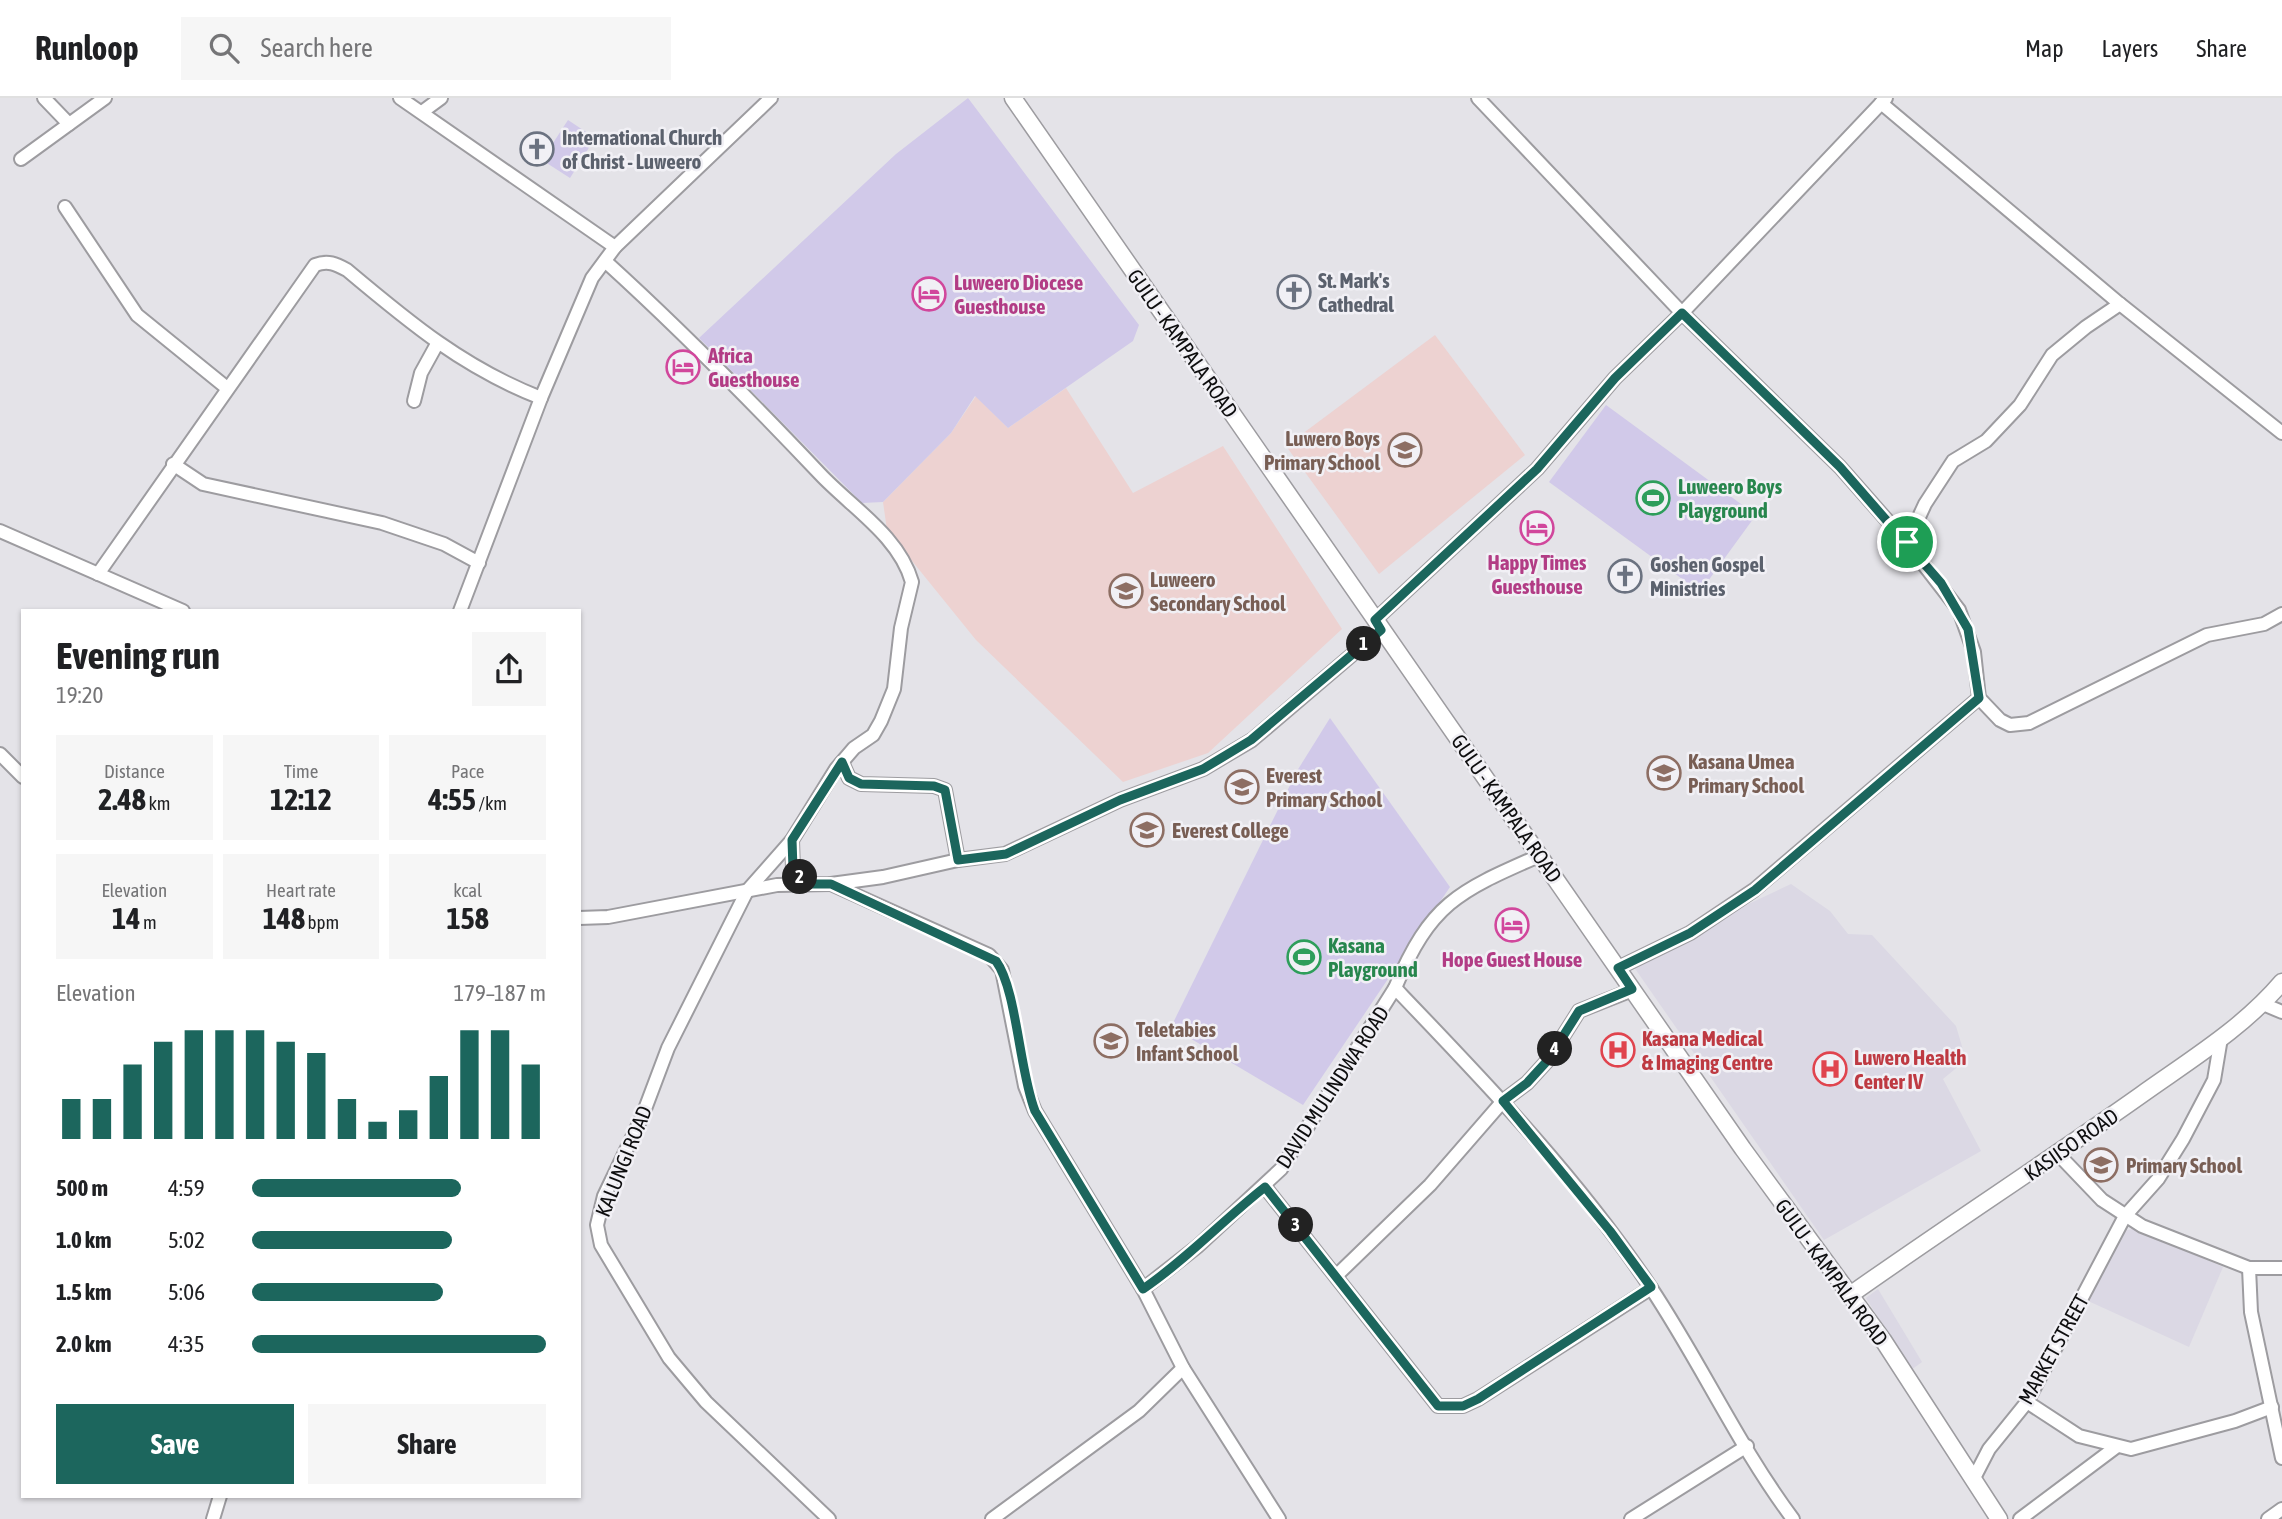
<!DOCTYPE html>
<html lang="en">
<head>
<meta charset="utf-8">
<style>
	:root { --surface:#fff; --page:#f6f6f6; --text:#202124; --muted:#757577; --line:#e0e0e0; --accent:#1c665d }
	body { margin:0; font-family:"Asap Condensed",sans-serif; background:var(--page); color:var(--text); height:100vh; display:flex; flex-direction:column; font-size:26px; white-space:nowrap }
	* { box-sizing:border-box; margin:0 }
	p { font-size:23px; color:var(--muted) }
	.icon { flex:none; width:38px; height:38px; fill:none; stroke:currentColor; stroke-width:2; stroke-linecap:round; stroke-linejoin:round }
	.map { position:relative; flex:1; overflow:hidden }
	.details { position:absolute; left:21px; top:511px; width:560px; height:889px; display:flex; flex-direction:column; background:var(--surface); border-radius:0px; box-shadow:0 2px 5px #0004 }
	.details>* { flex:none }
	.pin { position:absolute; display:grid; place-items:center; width:60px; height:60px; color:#fff; margin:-30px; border:4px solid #fff; border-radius:50%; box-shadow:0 2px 7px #0007 }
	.km { position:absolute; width:35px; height:35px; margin:-18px; border-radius:50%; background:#222; color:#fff; font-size:19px; line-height:35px; text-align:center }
	.round { display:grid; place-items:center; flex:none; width:74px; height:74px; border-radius:0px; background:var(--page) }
	.overview { display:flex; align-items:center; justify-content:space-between; height:119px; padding:0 35px }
	h1 { font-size:38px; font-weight:700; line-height:52px }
	.stats { display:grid; grid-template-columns:repeat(3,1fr); gap:10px; height:119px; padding:7px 35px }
	.stats div { display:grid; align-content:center; border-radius:0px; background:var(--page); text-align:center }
	.stats b { font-size:30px; font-weight:700 }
	.stats small { font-size:19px; font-weight:400 }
	.stats p { font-size:19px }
	.chart { height:196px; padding:14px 35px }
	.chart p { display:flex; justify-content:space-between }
	.chart svg { width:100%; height:126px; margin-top:7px; stroke:var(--accent); stroke-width:6 }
	.action { display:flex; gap:14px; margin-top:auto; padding:14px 35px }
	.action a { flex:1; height:80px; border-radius:0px; background:var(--accent); color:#fff; font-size:28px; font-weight:700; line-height:80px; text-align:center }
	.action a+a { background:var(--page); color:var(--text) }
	ul { padding:0 35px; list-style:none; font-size:23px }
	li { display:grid; grid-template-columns:112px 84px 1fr; align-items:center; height:52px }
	li i { height:18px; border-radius:9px; background:var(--accent) }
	header { display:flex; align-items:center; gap:42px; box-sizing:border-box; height:98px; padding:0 35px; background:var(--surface); border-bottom:2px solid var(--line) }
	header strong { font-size:33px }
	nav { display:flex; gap:38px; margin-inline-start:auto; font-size:24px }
	.search { width:490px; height:63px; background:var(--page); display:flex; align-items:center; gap:18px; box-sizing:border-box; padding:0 24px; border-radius:0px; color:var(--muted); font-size:26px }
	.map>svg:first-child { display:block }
</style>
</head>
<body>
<header>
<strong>Runloop</strong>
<div class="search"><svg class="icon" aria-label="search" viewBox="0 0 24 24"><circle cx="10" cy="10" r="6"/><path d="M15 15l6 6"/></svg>Search here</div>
<nav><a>Map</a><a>Layers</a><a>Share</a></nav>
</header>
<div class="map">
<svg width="2282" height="1421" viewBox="0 0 2282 1421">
	<rect width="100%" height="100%" fill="#e4e3e8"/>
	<g fill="#dbd8e4">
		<path d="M1791 786 1830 813 1848 836 1872 837 1956 928 1966 962 1943 981 1981 1053 1824 1142 1629 862Z"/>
		<path d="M2135 1130 2223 1169 2189 1249 2086 1202 2120 1134Z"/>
		<path d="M1878 1191 1922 1264 1911 1272 1866 1200Z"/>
	</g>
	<g fill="#edd2d1">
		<path d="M1435 237 1525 357 1379 476 1286 348Z"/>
		<path d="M1066 290 1133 395 1223 348 1342 531 1208 655 1123 684 976 542 887 432 883 404 951 335 976 298 1008 330Z"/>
	</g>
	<g fill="#d1c9e9">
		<path d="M968 0 1139 227 1133 243 1008 330 975 298 951 335 883 404 862 405 699 240 896 56Z"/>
		<path d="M568 22 595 40 570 80 542 62Z"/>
		<path d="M1606 307 1756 417 1700 494 1549 384Z"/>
		<path d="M1330 620 1450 789 1303 1007 1171 929 1297 673Z"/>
	</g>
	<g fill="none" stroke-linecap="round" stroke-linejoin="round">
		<defs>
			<g id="minor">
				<path d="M44 0 69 26"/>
				<path d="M400 0 615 149"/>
				<path d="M1478 0 1682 215 1840 369 1907 445 1959 512 1974 554 1979 600 2000 622 2010 627 2029 625 2207 537 2264 526 2282 516"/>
				<path d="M1881 5 2120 206 2282 335"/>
				<path d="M422 14 441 0"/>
				<path d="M21 61 105 0"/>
				<path d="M65 109 137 217 227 290"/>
				<path d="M605 163C680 231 750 302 820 376 851 409 899 438 912 484L901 530 894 591 881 623 873 637 854 650 836 671 792 742 747 793 668 950 642 1019 604 1098 597 1127 601 1147 669 1260 706 1304 829 1421"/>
				<path d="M414 303 421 275 437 246"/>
				<path d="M173 366 203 386 382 425 444 446 479 465"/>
				<path d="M0 433 183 513"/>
				<path d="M1907 445 1925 406 1953 363 1986 343 2020 307 2052 257 2086 229 2120 206"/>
				<path d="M98 476 315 167C328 162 336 166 347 172 410 225 464 270 541 300"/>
				<path d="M460 513 541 300 592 180 615 149 771 0"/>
				<path d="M1375 522 1537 371 1615 280 1682 215 1886 0"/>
				<path d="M0 656 23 679"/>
				<path d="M842 664 849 680 861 686 934 688 945 692 958 762"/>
				<path d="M792 742 793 771 808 786"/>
				<path d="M831 786 989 857 1002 872 1025 988 1035 1013 1143 1191 1183 1270 1279 1421"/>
				<path d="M579 820 608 819 777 787 831 786 883 779 958 762 1005 756 1120 702 1203 671 1252 642 1381 532"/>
				<path d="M1618 870 1690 835 1754 792 1979 600"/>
				<path d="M1395 890C1486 985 1578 1080 1651 1190 1701 1265 1739 1349 1793 1421"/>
				<path d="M2263 906 2282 914"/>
				<path d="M2058 1056 2102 1102 2142 1128 2249 1170H2282"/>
				<path d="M1265 1089 1438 1308H1463L1478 1301 1651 1190"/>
				<path d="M2249 1170 2251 1214 2282 1360"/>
				<path d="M1337 1177 1430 1087 1503 1003 1527 985 1548 962 1579 913 1632 892"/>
				<path d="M1143 1191 1198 1148 1281 1071 1395 890C1431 804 1459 793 1541 757"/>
				<path d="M2027 1304 2079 1338 2131 1351 2235 1323 2272 1309"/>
				<path d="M1974 1380 1989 1351 2027 1304 2125 1118 2158 1081 2183 1041 2214 982 2221 940"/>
				<path d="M213 1421 220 1398"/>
				<path d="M992 1421 1139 1313 1183 1270"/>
				<path d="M1631 1421 1747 1348"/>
				<path d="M2020 1421 2116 1349"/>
				<path d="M2268 1421 2282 1411"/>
			</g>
			<g id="major">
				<path d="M1013 0 1743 1051 1883 1242 1999 1421"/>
				<path d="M1850 1197C1946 1129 2045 1065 2141 997 2190 962 2243 930 2282 884"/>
			</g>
		</defs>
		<use href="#minor" stroke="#9d9ca0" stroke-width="16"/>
		<use href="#major" stroke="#9d9ca0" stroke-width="19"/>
		<use href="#minor" stroke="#fff" stroke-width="12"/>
		<use href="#major" stroke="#fff" stroke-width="16"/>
	</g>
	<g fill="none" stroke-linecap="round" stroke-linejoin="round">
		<defs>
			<path id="route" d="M1682 215 1840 369 1941 485 1968 531 1979 600 1755 792 1690 835 1618 870 1632 891 1579 913 1548 962 1527 985 1503 1003 1610 1133 1651 1189 1478 1301 1463 1308H1438L1265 1089C1223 1122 1187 1161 1143 1191L1035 1013C1019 972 1017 892 996 863L831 786H808L793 771 792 742 842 664 849 680 861 686 934 688 945 692 958 762 1006 756 1120 702 1203 671 1251 642 1381 532 1375 522 1537 371 1615 280Z"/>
		</defs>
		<use href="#route" stroke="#fff" stroke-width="14"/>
		<use href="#route" stroke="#1c665d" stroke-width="9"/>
	</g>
	<defs>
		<symbol id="church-ring" viewBox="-11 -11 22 22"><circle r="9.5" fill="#f1f0f5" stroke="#6b7280" stroke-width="1.5"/><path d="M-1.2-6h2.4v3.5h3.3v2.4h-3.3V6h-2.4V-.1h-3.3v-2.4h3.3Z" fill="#6b7280"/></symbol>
		<symbol id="hotel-ring" viewBox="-11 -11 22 22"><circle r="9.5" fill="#f1f0f5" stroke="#d1479c" stroke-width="1.5"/><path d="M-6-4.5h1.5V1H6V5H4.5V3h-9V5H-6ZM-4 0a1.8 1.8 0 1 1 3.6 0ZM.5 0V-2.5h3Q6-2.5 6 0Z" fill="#d1479c"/></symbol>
		<symbol id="school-ring" viewBox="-11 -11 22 22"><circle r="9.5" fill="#f1f0f5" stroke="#8d6e63" stroke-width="1.5"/><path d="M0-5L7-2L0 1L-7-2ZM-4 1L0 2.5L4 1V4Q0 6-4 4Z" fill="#8d6e63"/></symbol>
		<symbol id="stadium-ring" viewBox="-11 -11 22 22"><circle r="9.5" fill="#f1f0f5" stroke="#2e9e5b" stroke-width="1.5"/><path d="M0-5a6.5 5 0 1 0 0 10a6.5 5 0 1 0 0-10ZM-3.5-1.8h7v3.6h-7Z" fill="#2e9e5b"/></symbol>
		<symbol id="hospital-ring" viewBox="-11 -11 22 22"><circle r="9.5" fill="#f1f0f5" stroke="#e0444e" stroke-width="1.5"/><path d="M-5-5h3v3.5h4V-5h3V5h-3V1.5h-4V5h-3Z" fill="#e0444e"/></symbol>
	</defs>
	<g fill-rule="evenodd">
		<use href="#church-ring" x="518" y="32" width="38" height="38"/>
		<use href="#church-ring" x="1275" y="175" width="38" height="38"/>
		<use href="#hotel-ring" x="910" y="177" width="38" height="38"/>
		<use href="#hotel-ring" x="664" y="250" width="38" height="38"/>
		<use href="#school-ring" x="1386" y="333" width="38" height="38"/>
		<use href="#stadium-ring" x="1634" y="381" width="38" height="38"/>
		<use href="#hotel-ring" x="1518" y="411" width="38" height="38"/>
		<use href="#church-ring" x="1606" y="459" width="38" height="38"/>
		<use href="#school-ring" x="1107" y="474" width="38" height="38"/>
		<use href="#school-ring" x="1645" y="656" width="38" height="38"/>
		<use href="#school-ring" x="1223" y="670" width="38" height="38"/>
		<use href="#school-ring" x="1128" y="713" width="38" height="38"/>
		<use href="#hotel-ring" x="1493" y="808" width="38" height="38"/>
		<use href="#stadium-ring" x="1285" y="840" width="38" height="38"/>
		<use href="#school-ring" x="1092" y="924" width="38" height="38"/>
		<use href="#hospital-ring" x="1599" y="933" width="38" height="38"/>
		<use href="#hospital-ring" x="1811" y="952" width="38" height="38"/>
		<use href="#school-ring" x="2082" y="1048" width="38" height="38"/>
	</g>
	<g text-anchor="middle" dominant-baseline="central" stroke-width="5" stroke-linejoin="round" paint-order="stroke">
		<g font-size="21" font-weight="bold" fill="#5b616d" stroke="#f1f0f5" text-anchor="start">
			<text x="562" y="39">International Church<tspan x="562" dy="24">of Christ - Luweero</tspan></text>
			<text x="1318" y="182">St. Mark's<tspan x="1318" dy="24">Cathedral</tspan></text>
			<text x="1650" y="466">Goshen Gospel<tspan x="1650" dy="24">Ministries</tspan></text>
		</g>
		<g font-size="21" font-weight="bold" fill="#b23c85" stroke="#f1f0f5" text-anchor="start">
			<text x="954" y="184">Luweero Diocese<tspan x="954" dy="24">Guesthouse</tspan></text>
			<text x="708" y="257">Africa<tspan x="708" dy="24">Guesthouse</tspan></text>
			<text x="1537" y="464" text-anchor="middle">Happy Times<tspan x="1537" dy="24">Guesthouse</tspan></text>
			<text x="1512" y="861" text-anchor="middle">Hope Guest House</text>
		</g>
		<g font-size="21" fill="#0e0e0f" stroke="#f1f0f5">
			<text transform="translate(1183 245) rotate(55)">GULU - KAMPALA ROAD</text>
			<text transform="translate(1507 710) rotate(55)">GULU - KAMPALA ROAD</text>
			<text transform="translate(1332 989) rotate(-57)">DAVID MULINDWA ROAD</text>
			<text transform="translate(2071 1046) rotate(-35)">KASIISO ROAD</text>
			<text transform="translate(623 1063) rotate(-68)">KALUNGI ROAD</text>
			<text transform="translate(1832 1174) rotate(54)">GULU - KAMPALA ROAD</text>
			<text transform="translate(2053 1251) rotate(-61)">MARKET STREET</text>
		</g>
		<g font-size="21" font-weight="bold" fill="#785e54" stroke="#f1f0f5" text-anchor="start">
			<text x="1380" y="340" text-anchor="end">Luwero Boys<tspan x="1380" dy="24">Primary School</tspan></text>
			<text x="1150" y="481">Luweero<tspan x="1150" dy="24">Secondary School</tspan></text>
			<text x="1688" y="663">Kasana Umea<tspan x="1688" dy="24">Primary School</tspan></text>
			<text x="1266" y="677">Everest<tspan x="1266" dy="24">Primary School</tspan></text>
			<text x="1172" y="732">Everest College</text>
			<text x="1136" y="931">Teletabies<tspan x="1136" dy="24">Infant School</tspan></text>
			<text x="2126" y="1067">Primary School</text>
		</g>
		<g font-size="21" font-weight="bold" fill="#27864d" stroke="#f1f0f5" text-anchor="start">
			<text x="1678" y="388">Luweero Boys<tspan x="1678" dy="24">Playground</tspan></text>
			<text x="1328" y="847">Kasana<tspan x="1328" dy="24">Playground</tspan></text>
		</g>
		<g font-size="21" font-weight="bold" fill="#be3a42" stroke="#f1f0f5" text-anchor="start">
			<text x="1642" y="940">Kasana Medical<tspan x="1642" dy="24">&amp; Imaging Centre</tspan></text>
			<text x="1854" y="959">Luwero Health<tspan x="1854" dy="24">Center IV</tspan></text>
		</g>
	</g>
</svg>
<div class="pin" style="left:1907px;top:444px;background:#1e9e55"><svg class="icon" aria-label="arrive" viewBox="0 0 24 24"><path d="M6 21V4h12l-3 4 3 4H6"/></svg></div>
<b class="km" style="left:1364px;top:546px">1</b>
<b class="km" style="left:800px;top:779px">2</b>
<b class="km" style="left:1296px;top:1127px">3</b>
<b class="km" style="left:1555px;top:951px">4</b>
<section class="details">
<div class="overview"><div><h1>Evening run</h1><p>19:20</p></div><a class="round"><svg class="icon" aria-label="share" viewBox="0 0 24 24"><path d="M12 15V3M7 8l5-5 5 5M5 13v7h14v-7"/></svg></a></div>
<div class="stats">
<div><p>Distance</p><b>2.48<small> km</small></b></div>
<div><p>Time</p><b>12:12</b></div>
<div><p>Pace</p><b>4:55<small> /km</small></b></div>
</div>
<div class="stats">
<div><p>Elevation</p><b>14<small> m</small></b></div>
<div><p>Heart rate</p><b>148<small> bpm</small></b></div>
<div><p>kcal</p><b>158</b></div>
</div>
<div class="chart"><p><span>Elevation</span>179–187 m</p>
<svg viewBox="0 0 160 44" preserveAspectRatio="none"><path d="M5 44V30M15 44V30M25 44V18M35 44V10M45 44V6M55 44V6M65 44V6M75 44V10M85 44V14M95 44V30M105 44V38M115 44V34M125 44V22M135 44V6M145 44V6M155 44V18"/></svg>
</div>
<ul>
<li><b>500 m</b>4:59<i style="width:71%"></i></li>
<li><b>1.0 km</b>5:02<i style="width:68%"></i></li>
<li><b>1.5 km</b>5:06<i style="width:65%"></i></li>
<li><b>2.0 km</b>4:35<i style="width:100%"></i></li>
</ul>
<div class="action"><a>Save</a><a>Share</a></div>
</section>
</div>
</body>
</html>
